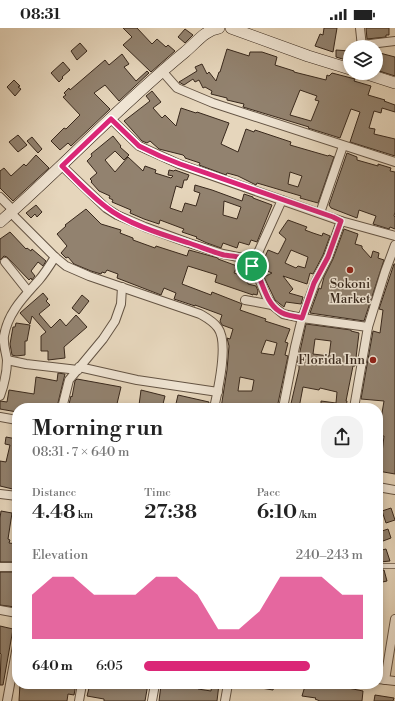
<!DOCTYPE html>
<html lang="en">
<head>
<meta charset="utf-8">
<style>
	:root { --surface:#fff; --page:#f2f2f2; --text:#222; --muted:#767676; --accent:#db2777 }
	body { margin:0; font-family:"Libre Bodoni",serif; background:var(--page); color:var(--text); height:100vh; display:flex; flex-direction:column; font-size:15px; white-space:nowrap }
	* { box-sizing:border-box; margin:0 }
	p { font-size:13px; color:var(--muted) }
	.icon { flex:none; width:22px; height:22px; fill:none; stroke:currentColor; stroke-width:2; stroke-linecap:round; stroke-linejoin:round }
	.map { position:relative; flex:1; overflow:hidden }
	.panel { position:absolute; left:12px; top:375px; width:371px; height:286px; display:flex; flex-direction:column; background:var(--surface); border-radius:16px; box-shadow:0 2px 6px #0003 }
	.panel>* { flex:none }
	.tools { position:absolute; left:343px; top:12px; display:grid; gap:8px }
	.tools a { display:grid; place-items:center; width:40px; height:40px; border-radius:50%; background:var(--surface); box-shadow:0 2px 6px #0003; font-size:20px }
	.pin { position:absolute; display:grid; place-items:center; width:34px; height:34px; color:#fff; margin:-17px; border:2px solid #fff; border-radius:50%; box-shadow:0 1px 4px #0007 }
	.round { display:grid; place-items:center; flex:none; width:42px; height:42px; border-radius:16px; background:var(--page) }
	.head { display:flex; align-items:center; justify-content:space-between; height:68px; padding:0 20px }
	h1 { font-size:22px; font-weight:600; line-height:30px }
	.metrics { display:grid; grid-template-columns:repeat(3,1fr); gap:6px; height:68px; padding:4px 20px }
	.metrics div { display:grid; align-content:center }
	.metrics b { font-size:20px; font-weight:600 }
	.metrics small { font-size:11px; font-weight:400 }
	.metrics p { font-size:11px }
	.chart { height:112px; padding:8px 20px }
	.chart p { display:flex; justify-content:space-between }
	.chart svg { width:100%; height:72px; margin-top:4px; fill:var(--accent); opacity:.7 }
	ul { padding:0 20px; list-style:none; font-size:13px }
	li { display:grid; grid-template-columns:64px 48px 1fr; align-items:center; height:30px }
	li i { height:10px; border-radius:5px; background:var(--accent) }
	.status { display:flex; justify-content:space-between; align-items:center; height:28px; padding:0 20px; background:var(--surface); direction:ltr }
	.status svg { height:11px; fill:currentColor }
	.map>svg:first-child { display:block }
</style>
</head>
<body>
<div class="status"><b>08:31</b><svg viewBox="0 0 49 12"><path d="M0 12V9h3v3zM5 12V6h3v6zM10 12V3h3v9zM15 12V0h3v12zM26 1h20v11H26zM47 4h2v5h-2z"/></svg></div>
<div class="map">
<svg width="395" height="673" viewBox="0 0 395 673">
	<rect width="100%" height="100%" fill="#e6d6bc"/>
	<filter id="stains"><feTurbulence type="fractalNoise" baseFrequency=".005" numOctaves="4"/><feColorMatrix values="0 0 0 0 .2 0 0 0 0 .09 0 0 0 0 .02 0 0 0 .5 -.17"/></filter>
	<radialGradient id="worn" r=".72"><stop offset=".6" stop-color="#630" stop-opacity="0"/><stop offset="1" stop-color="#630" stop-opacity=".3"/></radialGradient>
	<g fill="#92826f" stroke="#38281c" fill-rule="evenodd">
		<path d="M123 0H137L152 16 157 11 166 19 168 17 175 23 151 44 123 17 132 9Z"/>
		<path d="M324 0H337L333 24 315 18 320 6 323 7Z"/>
		<path d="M366 0H389V7H386V9L367 11Z"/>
		<path d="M185 1 193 7 185 15 178 9Z"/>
		<path d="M80 15 87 23 77 32 71 23Z"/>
		<path d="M227 21 249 28 250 24H262L277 29 275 37 294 43V44L326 52 327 47 329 48 332 45 355 51 354 53 371 58 368 67 385 72 384 73 395 77V84L382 80 381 85 374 83 369 100 375 101 374 106 395 111V128L350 114 360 84 351 81 340 110 308 100 309 99 243 79 244 76 227 72V70L211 66 212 63 205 59 203 60 199 52 195 54 193 51 184 57 179 54 197 43 195 39 202 36 207 46 209 44 216 53 219 44H220ZM300 62 317 68 315 72 319 73 311 93 290 87Z"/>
		<path d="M336 22 350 23 349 33 336 29Z"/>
		<path d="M376 24 395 29V48L376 42Z"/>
		<path d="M122 26 129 36 124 39 136 53 147 43 149 45 119 73 105 57 94 65 110 81 71 118 68 115 60 122 51 113 64 100 66 101 80 87 63 69 66 67 64 65 69 60 70 62 105 32 109 37Z"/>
		<path d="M63 34 70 42 62 49 63 50 59 54 51 45Z"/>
		<path d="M14 52 20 58 18 59 21 61 15 68 7 59Z"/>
		<path d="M152 63 161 74 153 80 162 90 165 87 176 98 181 80 196 85 197 84 229 95 221 116 238 124 246 101 254 104 255 102 291 114 290 117 328 128 329 127 334 129 318 175 300 170 301 168 257 155 256 157 238 148 227 145 226 147 199 137 200 135 185 130V129L183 127 159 121 150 113 147 115 142 113 124 93 150 73 146 68ZM290 144 302 148 298 159 288 156Z"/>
		<path d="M18 107 27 117 18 124 9 114Z"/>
		<path d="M113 108 121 118 120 119 129 127 124 132 115 123 105 132 115 144 128 129 143 143 145 138 156 142 155 145 171 150 173 148 168 147 169 142 174 143 175 142 189 147 187 152H184L182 160 176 158 170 180 182 184 185 175 196 178 200 165 194 163 195 157 212 162 242 173 244 166 253 169V170L272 177 257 214 251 212 249 217 239 214 237 220 223 215 221 220 207 215 196 210 197 209 182 204 184 201 160 192 159 196 144 191 130 185 131 182 112 174 113 172 109 170 110 168 99 163 91 154 92 153 90 151 97 145 87 133 92 128 91 126ZM224 173 241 179 237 191 223 187Z"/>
		<path d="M32 109 42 121 38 125 27 113Z"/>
		<path d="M347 125 357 129V132L378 138V136L391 140 390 143 395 144V184L394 188 395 189V201L390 199 389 201 373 196 376 188 359 182 357 190 331 180 329 177Z"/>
		<path d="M36 127 49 140 13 173 0 160V143L4 140 11 148 24 136 26 138Z"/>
		<path d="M36 177 42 184 37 189 35 186 31 190 26 185Z"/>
		<path d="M86 181 101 196 121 202 120 205 133 210V212L155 220 156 218 187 228 189 222 218 230V231L237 238 234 245 247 249 248 256 256 258 258 263 257 267 253 266V267L215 254 217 247 188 238 182 256 211 267 212 264 240 275 242 276 240 282 266 291 265 293 290 301 285 314 288 315 285 327 288 328 277 380 261 379V380H221L227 342 229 318 227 310 230 311 233 301 222 297 220 293 222 287 195 277V278L174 271 176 265 164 260 161 267 117 250 118 246 107 242 105 245 102 244 101 246 91 243 74 236 68 229 66 230 61 225 67 218 57 206 66 198 65 197ZM266 312 277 315 274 327 261 325ZM240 349 254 352 252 363H238Z"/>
		<path d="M288 192 307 199 305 202 313 205 322 208 323 205 330 208 323 227 313 246 310 245 307 256 283 248 293 261 289 265 303 269 301 276 286 274 284 279 275 272 264 249 272 245 260 240 268 222 278 226 280 223 286 211 279 205ZM291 222 308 229 305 240 298 238 296 240 285 235Z"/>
		<path d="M344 201 358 206 355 216 362 218V220L371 230 373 223 379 225 378 230 384 232 364 293 310 285 319 260 321 261 324 249 333 231Z"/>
		<path d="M10 204 26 221 27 220 31 223 32 221 46 233 43 238 38 234 31 243 35 248 32 252 31 250 29 252 7 229 4 228 0 232V211Z"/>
		<path d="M394 236H395V446L378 443V425H382L384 408H378V390L381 391 384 373 361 371 373 303 380 305 383 282 379 281Z"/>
		<path d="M43 265 48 271 46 273 50 277 39 286 51 300 60 291 66 298 76 287 87 299 64 319 65 330 48 332V323H41V308L46 304 32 288 30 296 20 285Z"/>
		<path d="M82 267 89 273 79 286 72 280Z"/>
		<path d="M16 295 30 297 27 313H25V327L16 328 12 327 10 316 13 299H15Z"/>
		<path d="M306 296 351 302V303L359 305 355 338H353L346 373H347L346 380H321V373L336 375 337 364 320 360 319 362 303 359 299 380H290L299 341V337H297ZM315 311 331 313 329 328 313 326Z"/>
		<path d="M58 345 65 346 57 379 53 378 52 380H17V384L0 381V373L7 374 9 362 34 366 36 349 57 353Z"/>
		<path d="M77 351 121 359 116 380H68L71 368 72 369 75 353Z"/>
		<path d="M141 362 165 368 162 380 139 377Z"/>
		<path d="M178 367 209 374 208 380H175Z"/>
		<path d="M6 409 17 411V462L0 458V433L6 434 10 417 5 416Z"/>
		<path d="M391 480 395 492 386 495 382 483Z"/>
		<path d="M1 483 12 485 8 511 10 512 9 515 17 516V534H0V490Z"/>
		<path d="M388 501 391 510 383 513 379 504Z"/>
		<path d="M386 521 390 533 380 534 378 523Z"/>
		<path d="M384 542 387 553 378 555V543Z"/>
		<path d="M0 544H17L15 545 14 558 17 559V573L15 579 0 577Z"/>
		<path d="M0 598 13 601 3 657H0L1 626 0 625Z"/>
		<path d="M20 656H76L74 667 68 666 67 673H19Z"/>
		<path d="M90 656H129L136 657V656H148L145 673H104V671L87 668Z"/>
		<path d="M177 656H199L198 661 211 663 212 656H219L217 673H159L161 657 176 659Z"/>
		<path d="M255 656H275L273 662 255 659Z"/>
		<path d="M318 656H328L363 663 362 673H320L315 671 316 670 302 668 305 658 317 660Z"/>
		<path d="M375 667 394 670 393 673H374Z"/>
	</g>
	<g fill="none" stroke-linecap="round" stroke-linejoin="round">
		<defs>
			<path id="service" d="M378 538H395"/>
			<g id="minor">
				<path d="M360 0 362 19"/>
				<path d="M362 17 395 13"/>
				<path d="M162 43 177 60 213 75 395 134"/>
				<path d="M111 91 139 118 179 136 341 193 395 208"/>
				<path d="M62 138 106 180 117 187 145 199 189 215 223 226 243 230 248 233 256 244 267 270 272 277 283 286 302 290 368 299"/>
				<path d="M0 169 13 182"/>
				<path d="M11 185 55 229 66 238 89 248 200 286C207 290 213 293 218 300 229 315 218 362 214 380"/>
				<path d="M320 185 343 118"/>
				<path d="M5 234 28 263"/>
				<path d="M252 238 282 172"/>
				<path d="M245 272 272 277"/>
				<path d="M7 332 26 336 78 342"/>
				<path d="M79 339 137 352 218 364"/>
				<path d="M0 368C4 357 7 344 7 332 6 324 3 317 4 308 8 284 24 269 39 252 45 245 50 237 55 229"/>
				<path d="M62 380 69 352 103 311 115 293 121 276 122 259"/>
				<path d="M283 380 295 319 302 290 315 255 328 229 341 193"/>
				<path d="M354 380 368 299 385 244 395 217"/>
				<path d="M0 389 17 392"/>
				<path d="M378 459 395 462"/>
				<path d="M0 466 17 468"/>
				<path d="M0 539H17"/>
				<path d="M0 582 17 585"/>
				<path d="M378 651 395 653"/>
				<path d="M385 652 395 591"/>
				<path d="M7 673 17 618"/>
				<path d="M79 673 82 656"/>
				<path d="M152 673 155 656"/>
				<path d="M225 673 228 656"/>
			</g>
			<g id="secondary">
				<path d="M231 0 308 28 350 41"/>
				<path d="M364 45 395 55"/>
				<path d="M0 194C63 139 120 77 185 24 196 15 205 2 219 0"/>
			</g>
		</defs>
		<use href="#service" stroke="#645444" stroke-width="5.5"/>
		<use href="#minor" stroke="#645444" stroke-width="10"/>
		<use href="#secondary" stroke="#38281c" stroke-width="12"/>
		<use href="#service" stroke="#efe4d3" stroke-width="4"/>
		<use href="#minor" stroke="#efe4d3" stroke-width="8"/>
		<use href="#secondary" stroke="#efe4d3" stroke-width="11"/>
	</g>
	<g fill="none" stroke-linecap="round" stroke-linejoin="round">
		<defs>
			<path id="route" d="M111 91 139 118 160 128 180 136 333 189 341 193 328 229 314 255 302 290C295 288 285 288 279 283 261 271 263 241 245 231 239 228 231 228 224 227 213 224 201 219 189 215 164 207 127 196 106 179 90 167 76 152 62 138Z"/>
		</defs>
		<use href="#route" stroke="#fff" stroke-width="8"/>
		<use href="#route" stroke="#db2777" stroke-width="5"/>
	</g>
	<g fill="#8f2418" stroke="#efe4d3" stroke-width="1.5">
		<circle cx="350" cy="242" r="4"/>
		<circle cx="373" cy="332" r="4"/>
	</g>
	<g text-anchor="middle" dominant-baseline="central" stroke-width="3" stroke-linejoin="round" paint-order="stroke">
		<g font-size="13" fill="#38281c" stroke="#efe4d3">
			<text x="350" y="256">Sokoni<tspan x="350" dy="15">Market</tspan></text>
			<text x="365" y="332" text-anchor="end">Florida Inn</text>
		</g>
	</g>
	<rect width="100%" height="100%" filter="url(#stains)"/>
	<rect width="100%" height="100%" fill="url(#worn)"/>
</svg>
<div class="tools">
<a><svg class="icon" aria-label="layers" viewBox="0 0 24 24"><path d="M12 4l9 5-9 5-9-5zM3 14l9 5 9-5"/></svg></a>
</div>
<div class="pin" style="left:252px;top:238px;background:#1e9e55"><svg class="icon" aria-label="arrive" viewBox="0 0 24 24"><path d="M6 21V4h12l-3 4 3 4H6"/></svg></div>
<section class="panel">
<div class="head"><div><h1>Morning run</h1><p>08:31 · 7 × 640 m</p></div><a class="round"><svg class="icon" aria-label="share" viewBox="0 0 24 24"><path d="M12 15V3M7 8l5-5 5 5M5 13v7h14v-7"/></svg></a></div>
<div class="metrics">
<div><p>Distance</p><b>4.48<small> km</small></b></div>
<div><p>Time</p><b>27:38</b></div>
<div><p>Pace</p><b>6:10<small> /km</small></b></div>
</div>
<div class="chart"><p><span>Elevation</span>240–243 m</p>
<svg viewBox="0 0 160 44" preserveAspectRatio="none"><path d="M0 44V17L10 6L20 6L30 17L40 17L50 17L60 6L70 6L80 17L90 38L100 38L110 27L120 6L130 6L140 6L150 17L160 17V44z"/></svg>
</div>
<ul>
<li><b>640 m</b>6:05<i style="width:76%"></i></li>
</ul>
</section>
</div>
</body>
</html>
